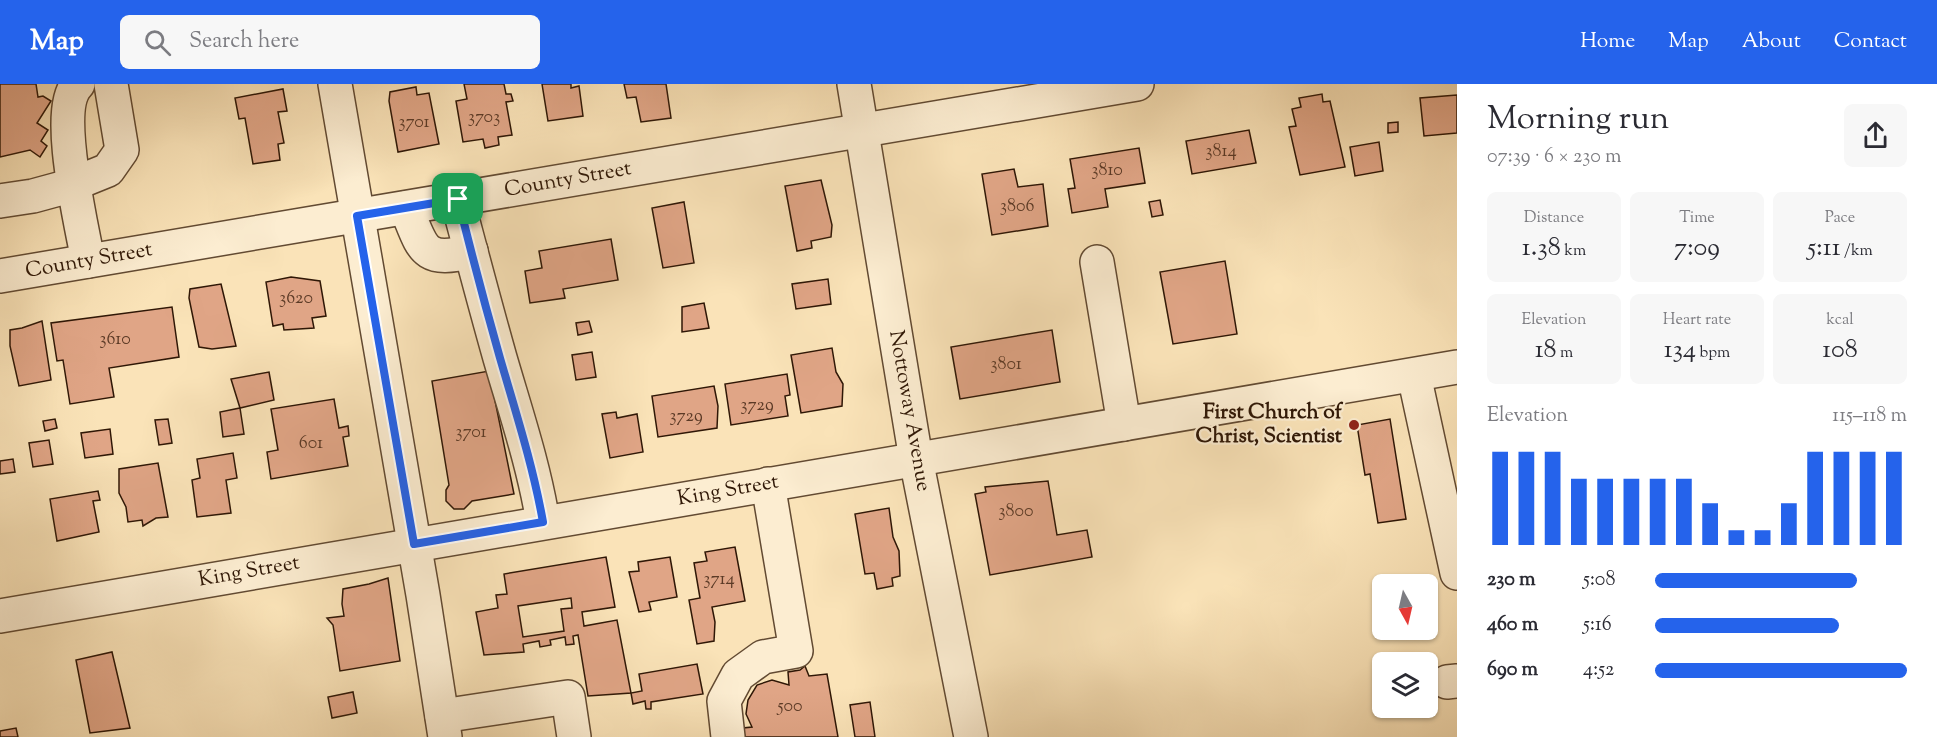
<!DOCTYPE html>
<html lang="en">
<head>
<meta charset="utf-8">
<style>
	:root { --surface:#fff; --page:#f7f7f7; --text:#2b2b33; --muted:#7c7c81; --accent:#2563eb }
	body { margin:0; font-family:"Sorts Mill Goudy",serif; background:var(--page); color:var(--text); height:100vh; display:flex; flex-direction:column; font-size:22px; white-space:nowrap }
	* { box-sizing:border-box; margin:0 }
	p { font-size:20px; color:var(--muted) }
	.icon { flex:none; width:33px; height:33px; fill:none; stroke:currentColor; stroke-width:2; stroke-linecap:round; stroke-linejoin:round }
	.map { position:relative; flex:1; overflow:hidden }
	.panel { display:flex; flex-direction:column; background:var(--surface); width:480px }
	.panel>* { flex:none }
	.needle { width:39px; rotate:172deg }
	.tools { position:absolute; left:1372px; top:490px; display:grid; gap:12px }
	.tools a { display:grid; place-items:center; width:66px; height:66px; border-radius:9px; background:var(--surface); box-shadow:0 2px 4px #0004; font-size:30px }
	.pin { position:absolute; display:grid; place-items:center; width:51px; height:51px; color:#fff; margin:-26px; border-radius:12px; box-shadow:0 3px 9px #0006 }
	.round { display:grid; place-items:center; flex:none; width:63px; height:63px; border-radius:9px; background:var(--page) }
	.summary { display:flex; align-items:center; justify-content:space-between; height:102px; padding:0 30px }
	h1 { font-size:33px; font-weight:600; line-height:45px }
	.metrics { display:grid; grid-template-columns:repeat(3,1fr); gap:9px; height:102px; padding:6px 30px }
	.metrics div { display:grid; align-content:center; border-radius:9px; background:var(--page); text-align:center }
	.metrics b { font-size:26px; font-weight:600 }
	.metrics small { font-size:16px; font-weight:400 }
	.metrics p { font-size:16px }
	.chart { height:168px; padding:12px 30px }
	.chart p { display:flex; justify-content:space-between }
	.chart svg { width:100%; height:108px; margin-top:6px; stroke:var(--accent); stroke-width:6 }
	ul { padding:0 30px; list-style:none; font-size:20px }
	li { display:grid; grid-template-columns:96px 72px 1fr; align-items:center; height:45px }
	li i { height:15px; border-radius:8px; background:var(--accent) }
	header { display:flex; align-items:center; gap:36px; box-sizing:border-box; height:84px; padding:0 30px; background:var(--accent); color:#fff }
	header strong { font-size:28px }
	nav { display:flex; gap:33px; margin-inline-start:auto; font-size:21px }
	.search { width:420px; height:54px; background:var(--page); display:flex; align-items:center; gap:15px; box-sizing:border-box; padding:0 21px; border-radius:9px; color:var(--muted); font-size:22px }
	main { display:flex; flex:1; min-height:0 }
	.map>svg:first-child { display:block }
</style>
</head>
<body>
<header>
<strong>Map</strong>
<div class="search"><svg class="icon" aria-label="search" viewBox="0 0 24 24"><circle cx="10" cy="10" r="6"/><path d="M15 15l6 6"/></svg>Search here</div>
<nav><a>Home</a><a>Map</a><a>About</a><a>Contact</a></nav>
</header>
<main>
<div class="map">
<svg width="1457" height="653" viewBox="0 0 1457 653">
	<rect width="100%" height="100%" fill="#fae3b8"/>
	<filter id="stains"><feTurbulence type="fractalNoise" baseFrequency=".00333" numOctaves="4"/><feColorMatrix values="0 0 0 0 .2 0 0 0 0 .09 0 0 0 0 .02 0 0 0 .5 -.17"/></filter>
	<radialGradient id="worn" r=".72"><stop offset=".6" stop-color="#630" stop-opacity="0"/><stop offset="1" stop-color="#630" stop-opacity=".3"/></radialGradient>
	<g fill="#e0a586" stroke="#2f1706" stroke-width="1.5" fill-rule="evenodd">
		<path d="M0 0H36L38 13 43 12 51 17 37 39 48 46 41 57 47 62 40 73 30 66 0 73Z"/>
		<path d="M464 0H504L506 10H511L513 17 506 18 512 51 498 53 499 61 485 64 483 55 463 58 456 17 467 15Z"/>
		<path d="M542 0H571V4L579 2 583 32 548 37Z"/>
		<path d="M624 0H666L671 34 641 38 636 13 627 14Z"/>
		<path d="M416 3 417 11 429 9 439 60 398 68 389 17 390 8Z"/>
		<path d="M283 5 287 27 278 28 284 59 278 60 280 76 253 80 245 34 239 35 235 14Z"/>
		<path d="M1322 10 1323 18 1330 17 1345 83 1300 91 1289 43 1296 42 1292 25 1301 23 1299 14Z"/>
		<path d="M1457 11V49L1424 52 1420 14Z"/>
		<path d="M1398 38V48L1388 49V39Z"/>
		<path d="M1249 46 1256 79 1192 90 1186 57Z"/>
		<path d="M1379 58 1383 87 1355 92 1350 63Z"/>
		<path d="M1139 64 1145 99 1105 105 1108 123 1072 129 1068 105 1075 104 1070 75Z"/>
		<path d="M1014 85 1018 103 1043 100 1048 142 992 151 982 90Z"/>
		<path d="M821 96 832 141 831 153 811 157 812 164 797 167 785 102Z"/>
		<path d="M1160 116 1163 131 1152 133 1149 118Z"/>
		<path d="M684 118 694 179 663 184 652 124Z"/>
		<path d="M611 155 618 196 563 205 565 214 530 219 525 187 542 184 539 167Z"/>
		<path d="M1225 177 1237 250 1173 260 1160 188Z"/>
		<path d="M291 193 320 197 326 232 312 234 314 244 284 246 283 240 273 242 266 198Z"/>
		<path d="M828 195 831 220 796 225 792 200Z"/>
		<path d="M221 200 236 262 212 265 199 263 189 214 190 205Z"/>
		<path d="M704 219 709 244 682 248V223Z"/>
		<path d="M172 223 179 273 109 284 114 313 70 320 63 276 57 277 51 239Z"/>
		<path d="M42 237 51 296 19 302 10 262V246L22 244Z"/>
		<path d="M589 237 592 248 578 251 576 239Z"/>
		<path d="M1052 246 1060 298 960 315 951 263Z"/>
		<path d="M832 264 836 288 843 300 842 322 801 329 791 271Z"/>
		<path d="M592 268 596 293 576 296 572 271Z"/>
		<path d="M489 287 514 410 472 417 464 425H454L446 417V406L449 401 432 297Z"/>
		<path d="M269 288 274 316 240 324 231 295Z"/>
		<path d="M787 290 790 311 785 312 788 332 731 341 725 300Z"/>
		<path d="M714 302 718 322 717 344 658 353 652 312Z"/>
		<path d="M334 315 339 344 348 342 349 352 343 353 348 382 271 395 267 368 278 366 271 325Z"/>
		<path d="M240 324 244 350 223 353 220 328Z"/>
		<path d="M616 328 617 334 637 330 643 368 610 374 602 330Z"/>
		<path d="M55 335 57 344 45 347 43 337Z"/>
		<path d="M168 335 172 359 159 361 155 336Z"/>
		<path d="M1390 335 1406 435 1378 439 1370 390 1365 391 1357 341Z"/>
		<path d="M110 345 113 370 85 374 81 349Z"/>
		<path d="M49 356 53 380 33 383 29 359Z"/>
		<path d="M233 369 237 394 226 396 231 429 197 433 192 396 200 394 197 375Z"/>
		<path d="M13 375 15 388 0 390V377Z"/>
		<path d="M158 379 168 433 156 434 143 442 142 436 128 438 126 423 119 409V385Z"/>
		<path d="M1048 397 1057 451 1087 446 1092 473 990 491 975 410 986 408 985 403Z"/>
		<path d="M98 407 100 416 93 417 99 448 57 457 50 415Z"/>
		<path d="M889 424 893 453 899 467 900 492 892 494 893 502 877 505 874 489 865 490 855 430Z"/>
		<path d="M735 463 745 517 712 523 715 538 714 557 697 560 689 516 700 514 694 479 707 477 705 468Z"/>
		<path d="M606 473 615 523 582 528 584 542 617 536 631 609 588 612 578 551 573 552 574 560 566 561 565 553 550 556 551 561 540 563 539 557 523 560 524 568 484 571 476 528 498 524 496 511 507 510 504 490ZM571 514 572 524 561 525 564 547 523 553 518 522Z"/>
		<path d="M670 473 677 513 649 518 651 526 639 528 629 488 639 487 638 478Z"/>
		<path d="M388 494 400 577 340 587 333 541 327 534 344 532 342 520 343 505 369 500Z"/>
		<path d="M112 568 130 644 90 649 76 576Z"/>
		<path d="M697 580 703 610 651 618V625H646L645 617 633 620 631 609 642 607 639 590Z"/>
		<path d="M805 582 809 592 827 590 838 653H745L743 644 752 643 746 630 748 616 757 601 772 596 789 601 788 588 800 586Z"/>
		<path d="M353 608 357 629 332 634 328 613Z"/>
		<path d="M870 618 875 653H855L850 621Z"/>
		<path d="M16 644 18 653H0V647Z"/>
	</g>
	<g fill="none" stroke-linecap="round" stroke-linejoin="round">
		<defs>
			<g id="minor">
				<path d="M78 0C53 25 82 142 88 177"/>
				<path d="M335 0 423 511 445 653"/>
				<path d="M854 0 916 375 971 653"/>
				<path d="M457 115C471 168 485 221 500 274 516 329 534 382 543 438"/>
				<path d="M0 117 33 112 66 103 108 86 122 66 111 0"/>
				<path d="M406 124C423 164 422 180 471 167"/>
				<path d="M1097 178 1124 340"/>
				<path d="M0 192 1137 0"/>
				<path d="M1414 291 1457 489"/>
				<path d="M0 532 1457 283"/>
				<path d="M1447 598 1457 597"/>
				<path d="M442 632 568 613 574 653"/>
				<path d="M728 653 724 617 738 591 763 573 796 567 768 400"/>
			</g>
		</defs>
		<use href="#minor" stroke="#624a32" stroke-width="36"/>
		<use href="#minor" stroke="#fcedd1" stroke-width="33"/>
	</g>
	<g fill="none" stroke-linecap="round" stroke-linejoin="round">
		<defs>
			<path id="route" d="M458 115C471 168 485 221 500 274 516 329 533 382 543 438L414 460 357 132Z"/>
		</defs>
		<use href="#route" stroke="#fff" stroke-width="12"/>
		<use href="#route" stroke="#2563eb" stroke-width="8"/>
	</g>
	<circle fill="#8f2418" stroke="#fcedd1" stroke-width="2" cx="1354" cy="341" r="6"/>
	<g text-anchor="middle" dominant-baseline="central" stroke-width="4.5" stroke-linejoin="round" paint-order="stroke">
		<g font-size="18" fill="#5b3a26">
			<text x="484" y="34">3703</text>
			<text x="414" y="39">3701</text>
			<text x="1221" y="68">3814</text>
			<text x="1107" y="87">3810</text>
			<text x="1017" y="123">3806</text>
			<text x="296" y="215">3620</text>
			<text x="115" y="256">3610</text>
			<text x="1006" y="281">3801</text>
			<text x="757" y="322">3729</text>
			<text x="686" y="333">3729</text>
			<text x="471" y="349">3701</text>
			<text x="311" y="360">601</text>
			<text x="1016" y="428">3800</text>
			<text x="719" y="496">3714</text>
			<text x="790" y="623">500</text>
		</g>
		<g font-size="21" fill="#2f1706" stroke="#fcedd1">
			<text transform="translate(568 96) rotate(-10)">County Street</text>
			<text transform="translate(89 177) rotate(-10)">County Street</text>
			<text transform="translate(909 327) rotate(80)">Nottoway Avenue</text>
			<text transform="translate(728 407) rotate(-10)">King Street</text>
			<text transform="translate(249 488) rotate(-10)">King Street</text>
		</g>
		<g font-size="21" font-weight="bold" fill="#2f1706" stroke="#fcedd1" text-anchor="end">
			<text x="1342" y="329">First Church of<tspan x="1342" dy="24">Christ, Scientist</tspan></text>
		</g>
	</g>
	<rect width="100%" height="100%" filter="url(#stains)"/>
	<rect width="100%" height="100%" fill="url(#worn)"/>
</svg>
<div class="tools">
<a><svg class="needle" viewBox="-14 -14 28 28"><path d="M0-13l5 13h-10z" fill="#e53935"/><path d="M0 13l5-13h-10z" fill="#7c7c81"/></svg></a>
<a><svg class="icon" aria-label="layers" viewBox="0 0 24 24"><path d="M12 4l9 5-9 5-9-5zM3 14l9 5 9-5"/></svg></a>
</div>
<div class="pin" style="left:458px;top:115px;background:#1e9e55"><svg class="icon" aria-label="arrive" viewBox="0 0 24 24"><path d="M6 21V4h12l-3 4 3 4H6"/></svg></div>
</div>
<section class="panel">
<div class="summary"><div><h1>Morning run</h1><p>07:39 · 6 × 230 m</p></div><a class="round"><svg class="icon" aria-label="share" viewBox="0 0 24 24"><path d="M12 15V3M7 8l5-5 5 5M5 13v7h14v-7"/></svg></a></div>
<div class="metrics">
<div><p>Distance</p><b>1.38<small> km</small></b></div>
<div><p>Time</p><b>7:09</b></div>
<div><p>Pace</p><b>5:11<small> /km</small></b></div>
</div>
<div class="metrics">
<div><p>Elevation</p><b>18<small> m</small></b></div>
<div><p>Heart rate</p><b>134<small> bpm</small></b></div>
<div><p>kcal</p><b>108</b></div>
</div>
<div class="chart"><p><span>Elevation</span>115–118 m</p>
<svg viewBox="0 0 160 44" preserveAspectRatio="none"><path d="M5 44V6M15 44V6M25 44V6M35 44V17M45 44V17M55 44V17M65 44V17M75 44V17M85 44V27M95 44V38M105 44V38M115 44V27M125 44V6M135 44V6M145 44V6M155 44V6"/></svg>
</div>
<ul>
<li><b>230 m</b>5:08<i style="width:80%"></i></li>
<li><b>460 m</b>5:16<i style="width:73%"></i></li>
<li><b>690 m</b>4:52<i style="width:100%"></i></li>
</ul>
</section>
</main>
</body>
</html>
